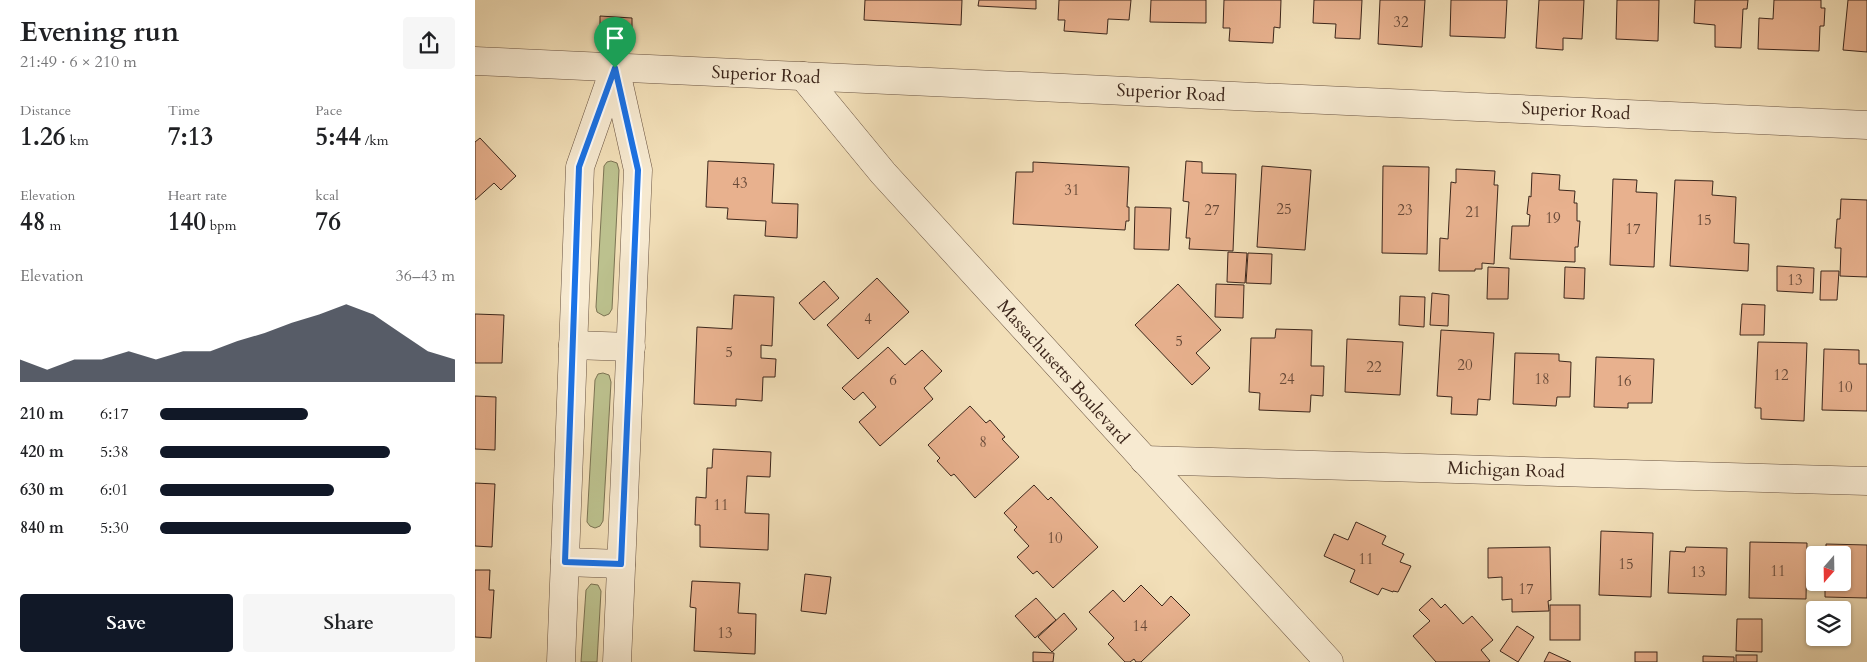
<!DOCTYPE html>
<html lang="en">
<head>
<meta charset="utf-8">
<style>
	:root { --surface:#fff; --page:#f6f6f6; --text:#202124; --muted:#757577; --accent:#111827 }
	body { margin:0; font-family:Cardo,serif; background:var(--page); color:var(--text); height:100vh; display:flex; flex-direction:column; font-size:19px; white-space:nowrap }
	* { box-sizing:border-box; margin:0 }
	p { font-size:16px; color:var(--muted) }
	.icon { flex:none; width:28px; height:28px; fill:none; stroke:currentColor; stroke-width:2; stroke-linecap:round; stroke-linejoin:round }
	.map { position:relative; flex:1; overflow:hidden }
	.sheet { display:flex; flex-direction:column; background:var(--surface); width:475px }
	.sheet>* { flex:none }
	.needle { width:32px; rotate:200deg }
	.fabs { position:absolute; left:1331px; top:546px; display:grid; gap:10px }
	.fabs a { display:grid; place-items:center; width:45px; height:45px; border-radius:5px; background:var(--surface); box-shadow:0 1px 4px #0004; font-size:25px }
	.pin { position:absolute; display:grid; place-items:center; width:42px; height:42px; color:#fff; margin:-51px -21px; border-radius:50% 50% 50% 0; rotate:-45deg; box-shadow:0 0 5px #0007 }
	.pin .icon { rotate:45deg }
	.round { display:grid; place-items:center; flex:none; width:52px; height:52px; border-radius:5px; background:var(--page) }
	.summary { display:flex; align-items:center; justify-content:space-between; height:85px; padding:0 20px }
	h1 { font-size:28px; font-weight:800; line-height:38px }
	.stats { display:grid; grid-template-columns:repeat(3,1fr); gap:8px; height:85px; padding:5px 20px }
	.stats div { display:grid; align-content:center }
	.stats b { font-size:25px; font-weight:800 }
	.stats small { font-size:14px; font-weight:400 }
	.stats p { font-size:14px }
	.chart { height:140px; padding:10px 20px }
	.chart p { display:flex; justify-content:space-between }
	.chart svg { width:100%; height:90px; margin-top:5px; fill:var(--accent); opacity:.7 }
	.button { display:flex; gap:10px; margin-top:auto; padding:10px 20px }
	.button a { flex:1; height:58px; border-radius:5px; background:var(--accent); color:#fff; font-size:20px; font-weight:800; line-height:58px; text-align:center }
	.button a+a { background:var(--page); color:var(--text) }
	ul { padding:0 20px; list-style:none; font-size:16px }
	li { display:grid; grid-template-columns:80px 60px 1fr; align-items:center; height:38px }
	li i { height:12px; border-radius:6px; background:var(--accent) }
	main { display:flex; flex:1; min-height:0 }
	.map>svg:first-child { display:block }
</style>
</head>
<body>
<main>
<section class="sheet">
<div class="summary"><div><h1>Evening run</h1><p>21:49 · 6 × 210 m</p></div><a class="round"><svg class="icon" aria-label="share" viewBox="0 0 24 24"><path d="M12 15V3M7 8l5-5 5 5M5 13v7h14v-7"/></svg></a></div>
<div class="stats">
<div><p>Distance</p><b>1.26<small> km</small></b></div>
<div><p>Time</p><b>7:13</b></div>
<div><p>Pace</p><b>5:44<small> /km</small></b></div>
</div>
<div class="stats">
<div><p>Elevation</p><b>48<small> m</small></b></div>
<div><p>Heart rate</p><b>140<small> bpm</small></b></div>
<div><p>kcal</p><b>76</b></div>
</div>
<div class="chart"><p><span>Elevation</span>36–43 m</p>
<svg viewBox="0 0 160 44" preserveAspectRatio="none"><path d="M0 44V33L10 38L20 33L30 33L40 29L50 33L60 29L70 29L80 24L90 20L100 15L110 11L120 6L130 11L140 20L150 29L160 33V44z"/></svg>
</div>
<ul>
<li><b>210 m</b>6:17<i style="width:50%"></i></li>
<li><b>420 m</b>5:38<i style="width:78%"></i></li>
<li><b>630 m</b>6:01<i style="width:59%"></i></li>
<li><b>840 m</b>5:30<i style="width:85%"></i></li>
</ul>
<div class="button"><a>Save</a><a>Share</a></div>
</section>
<div class="map">
<svg width="1392" height="662" viewBox="0 0 1392 662">
	<rect width="100%" height="100%" fill="#f2dfb8"/>
	<filter id="stains"><feTurbulence type="fractalNoise" baseFrequency=".004" numOctaves="4"/><feColorMatrix values="0 0 0 0 .2 0 0 0 0 .09 0 0 0 0 .02 0 0 0 .5 -.17"/></filter>
	<radialGradient id="worn" r=".72"><stop offset=".6" stop-color="#630" stop-opacity="0"/><stop offset="1" stop-color="#630" stop-opacity=".3"/></radialGradient>
	<g fill="#bcc18e" stroke="#7c7454">
		<path d="M136 161 142 163 144 170 137 309 134 314 129 316 122 312 121 307 129 166 132 162Z"/>
		<path d="M128 373 134 375 136 382 128 521 125 526 120 528 115 526 112 522 120 380 123 374Z"/>
		<path d="M116 584 123 585 126 591 122 662H106L111 590Z"/>
	</g>
	<g fill="#e8b18e" stroke="#3c261b">
		<path d="M390 0H487L486 25 389 20Z"/>
		<path d="M504 0H561V9L503 6Z"/>
		<path d="M584 0H656L654 20 633 19 632 34 589 31 590 20H583Z"/>
		<path d="M676 0H731V23L675 22Z"/>
		<path d="M749 0H806L805 28 799 27 798 43 754 41 755 28H748Z"/>
		<path d="M839 0H887L885 39 860 38 861 24 838 23Z"/>
		<path d="M905 0H950L947 47 903 44Z"/>
		<path d="M976 0H1032L1030 38 975 36Z"/>
		<path d="M1064 0H1109L1107 39 1088 38V50L1061 48Z"/>
		<path d="M1142 0H1184L1183 41 1141 39Z"/>
		<path d="M1220 0H1273L1272 9H1268L1266 48 1240 47V25L1219 23Z"/>
		<path d="M1299 0H1346V8H1350L1349 26H1345L1344 51 1283 49 1284 18 1298 19Z"/>
		<path d="M1373 0H1392V52L1368 50Z"/>
		<path d="M125 16 157 18V28L150 27 149 39 131 37 132 26H125Z"/>
		<path d="M5 138 41 176 26 190 19 183 0 200V142Z"/>
		<path d="M233 161 299 164 297 203 323 204 322 238 290 236 291 221 252 219 253 208 231 207Z"/>
		<path d="M711 161 727 162V173L761 174 758 251 714 249 715 238H711L714 202 708 201Z"/>
		<path d="M558 162 654 167 652 207H654V221H651L650 230 538 224 541 172H558Z"/>
		<path d="M787 166 836 170 830 250 782 247Z"/>
		<path d="M908 166 954 167 952 254 907 253Z"/>
		<path d="M981 169 1020 171 1019 185H1023L1019 264 1007 263V269H1000V271H964L965 238 973 239 976 182 981 183Z"/>
		<path d="M1057 173 1085 175 1084 190 1100 191 1099 203H1102V221H1105L1103 247H1100V262L1035 259 1037 226H1054L1055 215 1052 214 1054 196 1056 197Z"/>
		<path d="M1138 179 1162 180 1161 192 1182 193 1179 267 1135 265Z"/>
		<path d="M1200 180 1238 181 1237 195 1261 197 1259 243 1274 244 1273 271 1195 266Z"/>
		<path d="M1366 199 1392 200V277L1365 276 1366 248H1360L1362 219H1365Z"/>
		<path d="M660 207 696 208 694 250 659 249Z"/>
		<path d="M753 252 772 253 770 283 752 282Z"/>
		<path d="M773 253 797 254 796 284 771 283Z"/>
		<path d="M1302 266 1339 268 1338 293 1302 291Z"/>
		<path d="M1013 267 1034 268 1033 299H1012Z"/>
		<path d="M1090 267 1110 268 1109 299 1089 298Z"/>
		<path d="M1346 271H1364L1362 300H1345Z"/>
		<path d="M402 278 434 312 383 359 352 325Z"/>
		<path d="M349 281 364 298 339 320 324 303Z"/>
		<path d="M703 284 746 330 721 353 735 368 717 385 660 325Z"/>
		<path d="M741 284 769 285 768 318 740 317Z"/>
		<path d="M957 293 974 295 973 326 955 325Z"/>
		<path d="M259 295 299 297 297 346 286 345V358L301 359 300 377H288L287 401 261 399V406L219 404 222 327 257 329Z"/>
		<path d="M925 296 950 297 949 327 924 325Z"/>
		<path d="M1267 304 1290 305 1289 335H1265Z"/>
		<path d="M0 314 29 315 27 363H0Z"/>
		<path d="M801 329 837 330 836 366H849L848 396 836 395 835 412 784 410 785 393 774 392 776 338H800Z"/>
		<path d="M966 330 1019 333 1015 400 1003 399 1002 415 976 414 977 397 962 396Z"/>
		<path d="M872 339 928 342 925 395 870 392Z"/>
		<path d="M1283 342 1332 343 1329 421 1286 419V408H1280Z"/>
		<path d="M413 347 430 365 447 350 467 371 449 388 458 399 405 446 384 422 401 407 388 392 379 400 367 388Z"/>
		<path d="M1349 349 1384 350V364H1392V411L1347 410Z"/>
		<path d="M1040 353 1084 354V361L1096 362 1095 397H1082L1081 406 1038 404Z"/>
		<path d="M1121 357 1179 359 1177 403H1153V408L1119 407Z"/>
		<path d="M0 396 21 397 20 450 0 449Z"/>
		<path d="M495 406 511 423 515 420 530 437 527 439 544 457 500 498 479 474 476 476 462 461 465 458 453 445Z"/>
		<path d="M238 449 296 452 295 477 272 476 270 513 294 514 293 550 225 547V525H220L221 497 231 498 232 468H237Z"/>
		<path d="M0 483 20 484 17 547 0 546Z"/>
		<path d="M559 485 573 500 576 497 623 547 578 588 562 571 558 574 542 557 554 546 539 530 542 527 529 513Z"/>
		<path d="M881 522 911 536 907 544 929 554 925 562 936 566 923 592 918 591V592L907 588 903 595 875 582 880 570 849 556 859 534 873 540Z"/>
		<path d="M1126 531 1178 533 1176 597 1124 595Z"/>
		<path d="M1275 542 1332 543 1331 599 1274 598Z"/>
		<path d="M1351 544 1392 545V598L1350 597V582H1368V555H1351Z"/>
		<path d="M1075 547 1076 600 1073 601 1074 611 1037 612V599L1027 600V577L1013 578V548Z"/>
		<path d="M1211 547 1252 548 1251 595 1193 593 1195 551 1210 552Z"/>
		<path d="M0 570H15L14 590H19L16 638 0 637Z"/>
		<path d="M330 574 356 577 351 614 326 611Z"/>
		<path d="M217 581 265 583 263 613 281 614 280 654 219 651 221 608 215 607Z"/>
		<path d="M666 585 687 606 696 596 715 615 666 662H661L659 659 655 662H650L633 644 639 638 614 612 638 590 649 602Z"/>
		<path d="M561 598 581 620 560 638 540 616Z"/>
		<path d="M957 598 966 608 970 604 988 624 997 616 1018 640 1006 650 1015 661 1013 662H961L938 636 955 621 944 610Z"/>
		<rect x="1075" y="605" width="30" height="35"/>
		<path d="M589 613 602 629 577 652 563 637Z"/>
		<path d="M1262 619H1287V652L1261 651Z"/>
		<path d="M1042 626 1059 637 1043 662 1025 651Z"/>
		<path d="M558 652 579 653 578 662H558Z"/>
		<path d="M1074 652 1096 662H1069Z"/>
		<rect x="1160" y="652" width="22" height="10"/>
		<rect x="1261" y="655" width="21" height="7"/>
		<path d="M1228 656 1259 657V662H1228Z"/>
	</g>
	<g fill="none" stroke-linecap="round" stroke-linejoin="round">
		<defs>
			<g id="street">
				<path d="M0 61 1392 125"/>
				<path d="M328 76 408 173 854 662"/>
				<path d="M98 345 156 347"/>
				<path d="M669 460 1392 481"/>
				<path d="M90 562 146 564"/>
				<path d="M86 662 105 167 140 67 163 170 142 662"/>
			</g>
		</defs>
		<use href="#street" stroke="#6a5442" stroke-width="29"/>
		<use href="#street" stroke="#f7ead1" stroke-width="28"/>
	</g>
	<g fill="none" stroke-linecap="round" stroke-linejoin="round">
		<defs>
			<path id="route" d="M140 68 163 170 146 564 90 562 104 167Z"/>
		</defs>
		<use href="#route" stroke="#fff" stroke-width="10"/>
		<use href="#route" stroke="#1a73e8" stroke-width="6"/>
	</g>
	<g text-anchor="middle" dominant-baseline="central" stroke-width="4.5" stroke-linejoin="round" paint-order="stroke">
		<g font-size="15" fill="#674938">
			<text x="926" y="22">32</text>
			<text x="265" y="183">43</text>
			<text x="597" y="190">31</text>
			<text x="809" y="209">25</text>
			<text x="737" y="210">27</text>
			<text x="930" y="210">23</text>
			<text x="998" y="212">21</text>
			<text x="1078" y="218">19</text>
			<text x="1229" y="220">15</text>
			<text x="1158" y="229">17</text>
			<text x="1320" y="280">13</text>
			<text x="393" y="319">4</text>
			<text x="704" y="341">5</text>
			<text x="254" y="352">5</text>
			<text x="990" y="365">20</text>
			<text x="899" y="367">22</text>
			<text x="1306" y="375">12</text>
			<text x="812" y="379">24</text>
			<text x="1067" y="379">18</text>
			<text x="418" y="380">6</text>
			<text x="1149" y="381">16</text>
			<text x="1370" y="387">10</text>
			<text x="508" y="442">8</text>
			<text x="246" y="505">11</text>
			<text x="580" y="538">10</text>
			<text x="891" y="559">11</text>
			<text x="1151" y="564">15</text>
			<text x="1303" y="571">11</text>
			<text x="1223" y="572">13</text>
			<text x="1051" y="589">17</text>
			<text x="665" y="626">14</text>
			<text x="250" y="633">13</text>
		</g>
		<g font-size="18" fill="#3c261b" stroke="#f7ead1">
			<text transform="translate(291 75) rotate(3)">Superior Road</text>
			<text transform="translate(696 93) rotate(3)">Superior Road</text>
			<text transform="translate(1101 111) rotate(3)">Superior Road</text>
			<text transform="translate(588 372) rotate(48)">Massachusetts Boulevard</text>
			<text transform="translate(1031 470) rotate(2)">Michigan Road</text>
		</g>
	</g>
	<rect width="100%" height="100%" filter="url(#stains)"/>
	<rect width="100%" height="100%" fill="url(#worn)"/>
</svg>
<div class="fabs">
<a><svg class="needle" viewBox="-14 -14 28 28"><path d="M0-13l5 13h-10z" fill="#e53935"/><path d="M0 13l5-13h-10z" fill="#757577"/></svg></a>
<a><svg class="icon" aria-label="layers" viewBox="0 0 24 24"><path d="M12 4l9 5-9 5-9-5zM3 14l9 5 9-5"/></svg></a>
</div>
<div class="pin" style="left:140px;top:68px;background:#1e9e55"><svg class="icon" aria-label="arrive" viewBox="0 0 24 24"><path d="M6 21V4h12l-3 4 3 4H6"/></svg></div>
</div>
</main>
</body>
</html>
